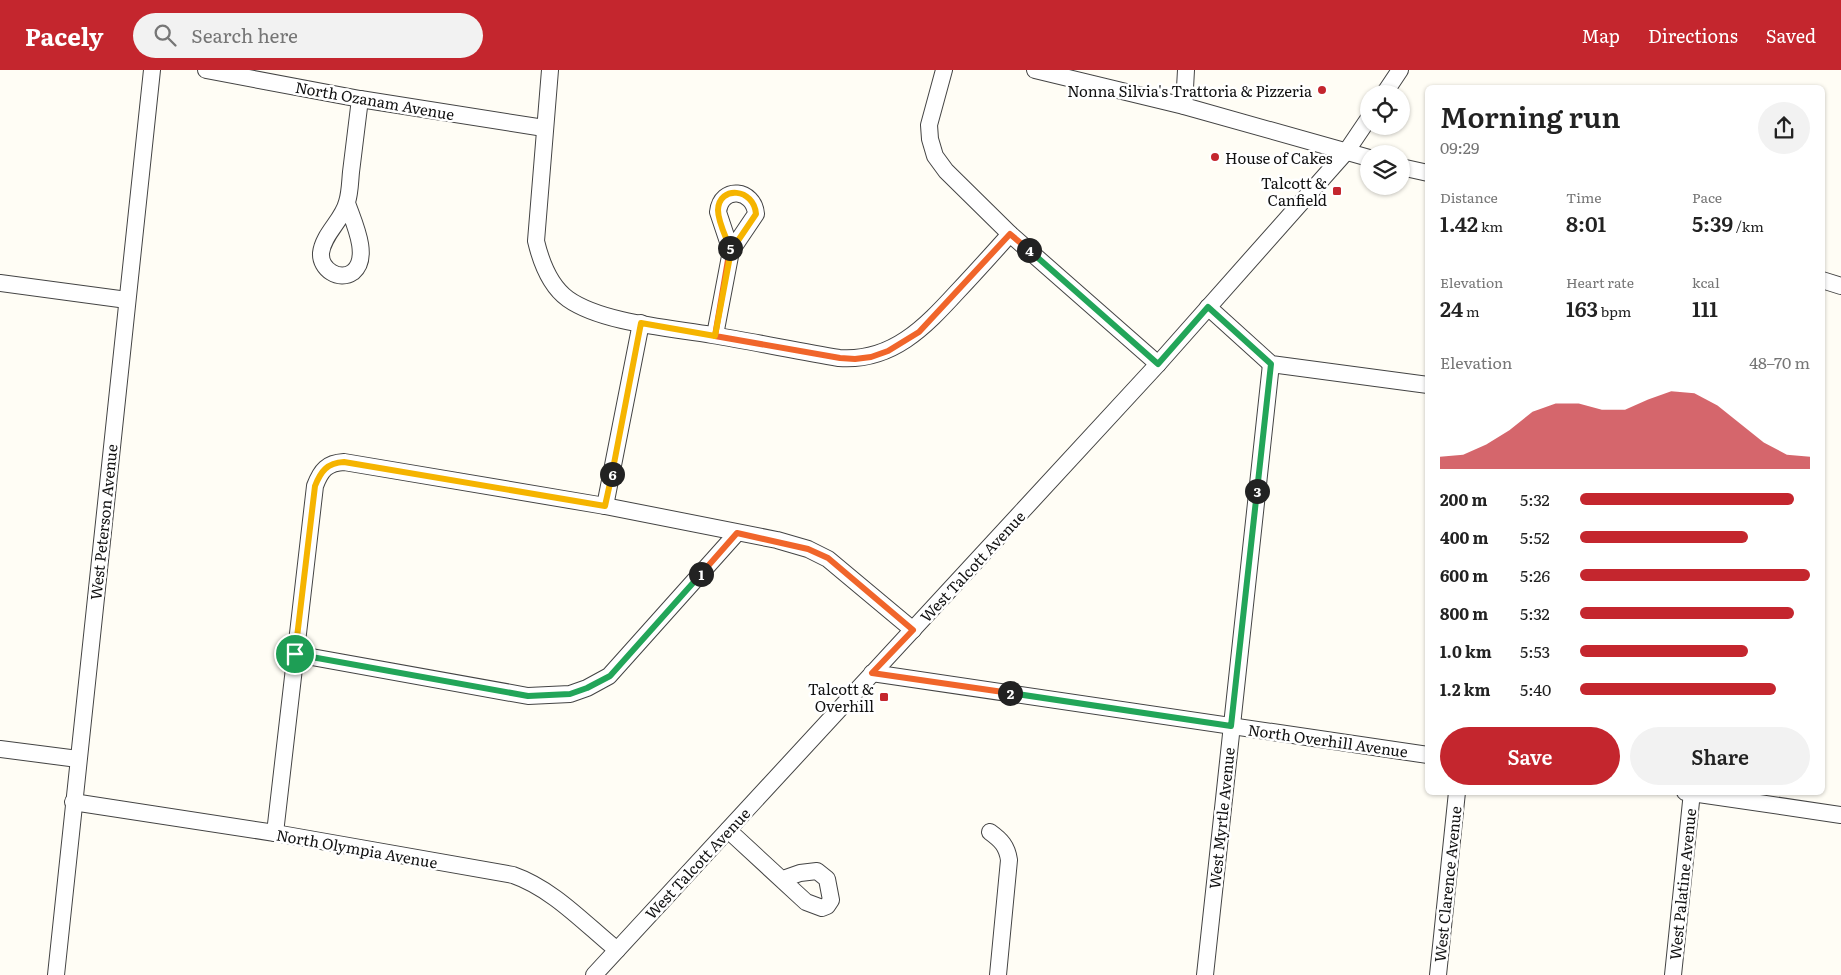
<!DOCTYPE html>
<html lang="en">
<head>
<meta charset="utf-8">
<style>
	:root { --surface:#fff; --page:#f2f2f2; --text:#222; --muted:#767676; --accent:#c4262e }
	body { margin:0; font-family:Literata,serif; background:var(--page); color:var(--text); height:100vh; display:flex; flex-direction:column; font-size:19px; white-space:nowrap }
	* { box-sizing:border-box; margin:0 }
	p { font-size:16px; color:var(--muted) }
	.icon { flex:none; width:28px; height:28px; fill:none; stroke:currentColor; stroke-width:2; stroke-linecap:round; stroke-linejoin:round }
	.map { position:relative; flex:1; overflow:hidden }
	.drawer { position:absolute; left:1425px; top:15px; width:400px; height:710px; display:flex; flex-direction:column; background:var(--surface); border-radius:8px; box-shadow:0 1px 4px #0004 }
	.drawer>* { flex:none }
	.buttons { position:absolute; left:1360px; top:15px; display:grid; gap:10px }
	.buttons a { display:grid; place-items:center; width:50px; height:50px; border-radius:50%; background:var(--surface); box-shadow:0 1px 4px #0004; font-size:25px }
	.pin { position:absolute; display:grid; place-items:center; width:42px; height:42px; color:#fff; margin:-21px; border:2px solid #fff; border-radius:50%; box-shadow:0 1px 5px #0007 }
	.km { position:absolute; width:25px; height:25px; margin:-12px; border-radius:50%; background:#222; color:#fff; font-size:14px; line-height:25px; text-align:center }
	.round { display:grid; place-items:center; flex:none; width:52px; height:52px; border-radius:26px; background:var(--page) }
	.summary { display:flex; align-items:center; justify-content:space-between; height:85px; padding:0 15px }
	h1 { font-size:28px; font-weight:600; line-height:38px }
	.figures { display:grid; grid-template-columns:repeat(3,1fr); gap:8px; height:85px; padding:5px 15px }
	.figures div { display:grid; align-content:center }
	.figures b { font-size:21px; font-weight:600 }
	.figures small { font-size:14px; font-weight:400 }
	.figures p { font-size:14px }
	.chart { height:140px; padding:10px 15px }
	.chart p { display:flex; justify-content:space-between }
	.chart svg { width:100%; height:90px; margin-top:5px; fill:var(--accent); opacity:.7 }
	.cta { display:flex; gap:10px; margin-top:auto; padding:10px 15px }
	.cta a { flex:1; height:58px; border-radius:30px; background:var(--accent); color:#fff; font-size:20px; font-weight:600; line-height:58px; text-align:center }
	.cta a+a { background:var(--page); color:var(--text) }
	ul { padding:0 15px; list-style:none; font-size:16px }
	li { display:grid; grid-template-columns:80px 60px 1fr; align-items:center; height:38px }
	li i { height:12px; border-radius:6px; background:var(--accent) }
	header { display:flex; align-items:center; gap:30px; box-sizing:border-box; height:70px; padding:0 25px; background:var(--accent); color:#fff }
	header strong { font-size:24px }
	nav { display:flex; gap:28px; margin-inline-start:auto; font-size:18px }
	.search { width:350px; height:45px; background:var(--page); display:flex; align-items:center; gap:12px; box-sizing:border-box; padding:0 18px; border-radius:28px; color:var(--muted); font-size:19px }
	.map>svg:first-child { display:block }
</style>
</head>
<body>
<header>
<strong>Pacely</strong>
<div class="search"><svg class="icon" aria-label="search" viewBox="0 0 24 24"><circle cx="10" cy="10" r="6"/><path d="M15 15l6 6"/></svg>Search here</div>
<nav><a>Map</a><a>Directions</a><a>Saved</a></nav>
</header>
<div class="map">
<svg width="1841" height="905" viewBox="0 0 1841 905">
	<rect width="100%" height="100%" fill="#fffdf5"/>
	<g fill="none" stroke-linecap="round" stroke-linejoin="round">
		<defs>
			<g id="minor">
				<path d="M206 0 360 29 544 58"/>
				<path d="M550 0 536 171C541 192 550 216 568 229 602 253 671 258 712 265 755 272 797 281 839 288 892 292 925 257 958 221 976 202 993 183 1010 164"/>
				<path d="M944 0 929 55 930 69 935 86 946 101 1010 164 1158 294"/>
				<path d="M1035 0 1184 36 1369 88"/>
				<path d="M1384 24 1400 0"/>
				<path d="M1184 36 1186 0"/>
				<path d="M1401 97 1428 103"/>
				<path d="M347 133C353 151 371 187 353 202 339 212 320 199 321 183 323 164 343 150 347 132 350 123 350 112 351 102 354 78 357 53 360 29"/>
				<path d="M1822 210 1841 216"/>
				<path d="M0 213 127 230"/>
				<path d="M1208 237 1271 294 1428 315"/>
				<path d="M715 265 731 181 756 144C754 119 721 115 718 142L731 181"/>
				<path d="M605 436 641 253"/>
				<path d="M295 584 528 626 570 624 587 618 609 606 737 463"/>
				<path d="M872 603 1428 685"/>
				<path d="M0 679 78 689"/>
				<path d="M1685 722 1841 745"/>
				<path d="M73 732 275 763 513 805C553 819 584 853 617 880"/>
				<path d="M728 760 806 832 822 838 827 836 831 830 827 809 817 801 800 803 783 809"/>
				<path d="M990 762C1001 770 1007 776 1009 790L998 905"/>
				<path d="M275 763 315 416C321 400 327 393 344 392L605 436 777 470 808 479 828 489 913 560"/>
				<path d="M56 905 152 0"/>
				<path d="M594 905 1158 294 1346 82 1369 48"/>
				<path d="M1205 905 1271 294"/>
				<path d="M1438 905 1457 722"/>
				<path d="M1673 905 1692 722"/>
			</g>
		</defs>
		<use href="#minor" stroke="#444" stroke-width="18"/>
		<use href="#minor" stroke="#fff" stroke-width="16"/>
	</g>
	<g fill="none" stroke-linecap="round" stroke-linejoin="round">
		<defs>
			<path id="split-1" d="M295 584 528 626 570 624 587 618 610 606 701 504"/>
			<path id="split-2" d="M701 504 737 463 808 479 828 488 913 560 872 603 1010 623"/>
			<path id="split-3" d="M1010 623 1231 656 1257 421"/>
			<path id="split-4" d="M1029 180 1158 294 1208 237 1271 294 1257 421"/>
			<path id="split-5" d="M730 178 715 266 840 288 855 289 871 287 888 281 919 262 1010 164 1029 180"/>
			<path id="split-6" d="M612 404 641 253 715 266 731 181 756 144C754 118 719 115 718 140 718 152 726 167 730 178"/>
			<path id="split-7" d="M295 584 315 416C321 401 327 393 344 392L605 436 612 404"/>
		</defs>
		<use href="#split-1" stroke="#fff" stroke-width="10"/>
		<use href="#split-2" stroke="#fff" stroke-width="10"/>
		<use href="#split-3" stroke="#fff" stroke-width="10"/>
		<use href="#split-4" stroke="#fff" stroke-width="10"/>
		<use href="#split-5" stroke="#fff" stroke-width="10"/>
		<use href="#split-6" stroke="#fff" stroke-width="10"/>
		<use href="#split-7" stroke="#fff" stroke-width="10"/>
		<use href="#split-1" stroke="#22a559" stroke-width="6"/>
		<use href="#split-2" stroke="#f0652b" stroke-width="6"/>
		<use href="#split-3" stroke="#22a559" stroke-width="6"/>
		<use href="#split-4" stroke="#22a559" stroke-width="6"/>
		<use href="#split-5" stroke="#f0652b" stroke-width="6"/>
		<use href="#split-6" stroke="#f5b400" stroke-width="6"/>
		<use href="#split-7" stroke="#f5b400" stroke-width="6"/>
	</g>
	<g fill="#c4262e" stroke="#fff" stroke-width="2">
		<circle cx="1322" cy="20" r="5"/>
		<circle cx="1215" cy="87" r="5"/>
		<rect x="1332" y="116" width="10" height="10" rx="2.5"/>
		<rect x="879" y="622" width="10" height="10" rx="2.5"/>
	</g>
	<g text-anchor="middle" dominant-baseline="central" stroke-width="5" stroke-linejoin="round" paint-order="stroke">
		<g font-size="15" fill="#111" stroke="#fff" text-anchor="end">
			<text x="1312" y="20">Nonna Silvia's Trattoria &amp; Pizzeria</text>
			<text x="1225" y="87" text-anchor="start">House of Cakes</text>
			<text x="1327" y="112">Talcott &amp;<tspan x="1327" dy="17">Canfield</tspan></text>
			<text x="874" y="618">Talcott &amp;<tspan x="874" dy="17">Overhill</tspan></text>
		</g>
		<g font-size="15" fill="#111" stroke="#fff">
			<text transform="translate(375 30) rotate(10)">North Ozanam Avenue</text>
			<text transform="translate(103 452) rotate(-84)">West Peterson Avenue</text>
			<text transform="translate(972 496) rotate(-47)">West Talcott Avenue</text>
			<text transform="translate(1328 670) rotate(8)">North Overhill Avenue</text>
			<text transform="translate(1221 748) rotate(-84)">West Myrtle Avenue</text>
			<text transform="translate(357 778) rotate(10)">North Olympia Avenue</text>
			<text transform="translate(697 793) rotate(-47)">West Talcott Avenue</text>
			<text transform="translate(1447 814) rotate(-84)">West Clarence Avenue</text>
			<text transform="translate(1682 814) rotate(-84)">West Palatine Avenue</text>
		</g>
	</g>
</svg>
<div class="buttons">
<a><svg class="icon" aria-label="locate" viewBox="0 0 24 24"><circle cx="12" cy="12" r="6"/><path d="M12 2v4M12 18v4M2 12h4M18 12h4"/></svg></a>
<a><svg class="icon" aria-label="layers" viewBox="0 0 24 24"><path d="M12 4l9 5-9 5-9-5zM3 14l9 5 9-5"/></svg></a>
</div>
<div class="pin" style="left:295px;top:584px;background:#1e9e55"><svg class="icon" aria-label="arrive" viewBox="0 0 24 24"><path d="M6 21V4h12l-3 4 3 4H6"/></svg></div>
<b class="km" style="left:701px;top:504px">1</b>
<b class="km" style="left:1010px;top:623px">2</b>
<b class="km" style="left:1257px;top:421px">3</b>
<b class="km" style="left:1029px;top:180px">4</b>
<b class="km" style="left:730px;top:178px">5</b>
<b class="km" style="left:612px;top:404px">6</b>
<section class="drawer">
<div class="summary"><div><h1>Morning run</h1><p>09:29</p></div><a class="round"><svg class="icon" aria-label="share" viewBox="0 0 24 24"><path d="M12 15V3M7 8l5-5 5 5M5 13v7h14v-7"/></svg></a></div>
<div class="figures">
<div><p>Distance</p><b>1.42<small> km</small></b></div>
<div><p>Time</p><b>8:01</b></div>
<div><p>Pace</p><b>5:39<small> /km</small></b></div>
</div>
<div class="figures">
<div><p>Elevation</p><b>24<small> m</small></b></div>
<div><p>Heart rate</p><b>163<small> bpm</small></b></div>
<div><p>kcal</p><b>111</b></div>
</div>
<div class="chart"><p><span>Elevation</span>48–70 m</p>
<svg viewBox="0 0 160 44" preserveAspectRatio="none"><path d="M0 44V38L10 37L20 32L30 25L40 16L50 12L60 12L70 15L80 15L90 10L100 6L110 7L120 13L130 22L140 31L150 37L160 38V44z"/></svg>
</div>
<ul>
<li><b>200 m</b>5:32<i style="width:93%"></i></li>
<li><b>400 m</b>5:52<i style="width:73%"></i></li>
<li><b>600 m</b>5:26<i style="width:100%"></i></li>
<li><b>800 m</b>5:32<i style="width:93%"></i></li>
<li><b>1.0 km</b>5:53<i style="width:73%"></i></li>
<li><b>1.2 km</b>5:40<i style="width:85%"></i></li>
</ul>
<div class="cta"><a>Save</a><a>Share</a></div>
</section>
</div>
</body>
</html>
